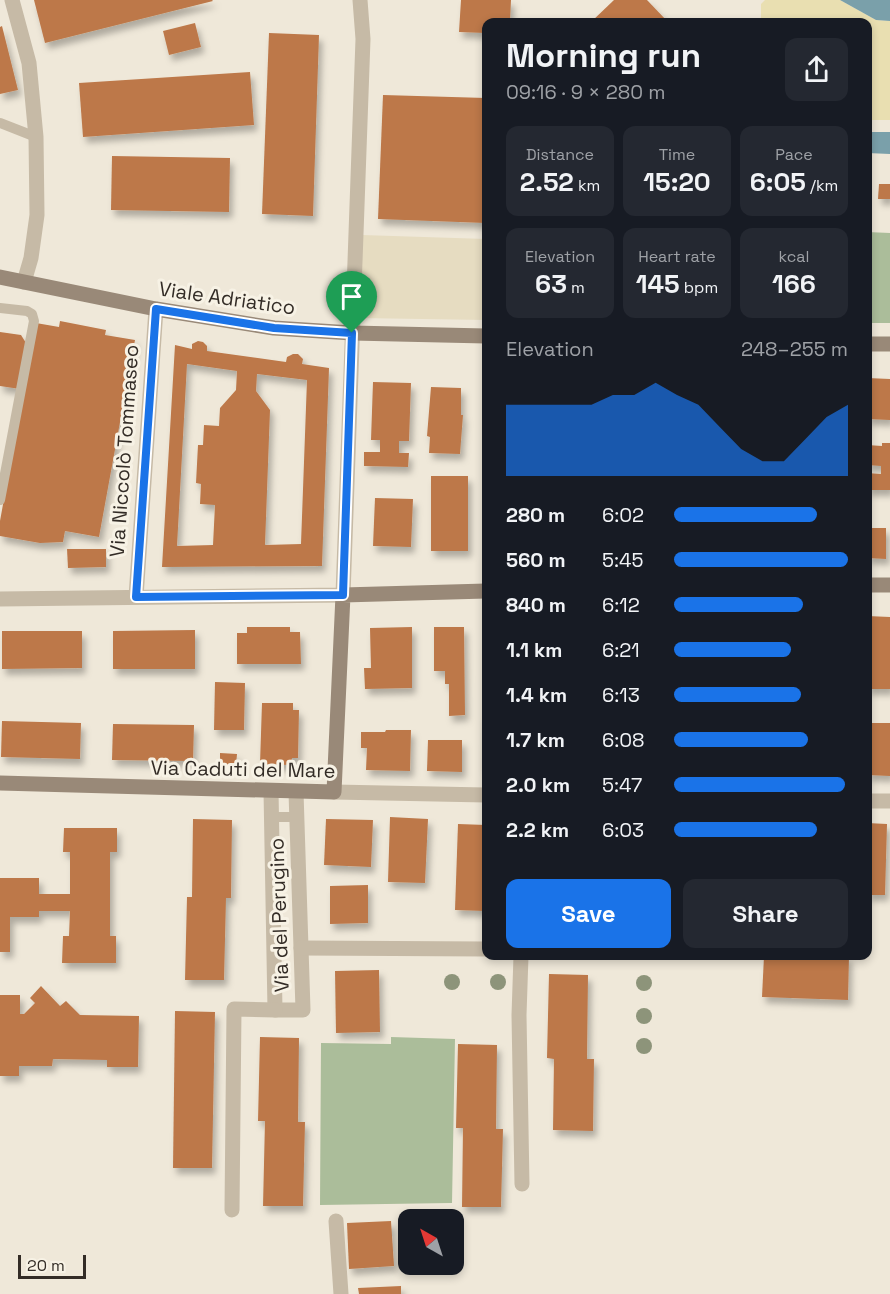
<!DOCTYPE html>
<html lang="en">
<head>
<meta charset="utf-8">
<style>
	:root { --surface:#171b24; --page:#242831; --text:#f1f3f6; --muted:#9ea1a6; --accent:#1a73e8 }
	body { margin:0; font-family:"Space Grotesk",sans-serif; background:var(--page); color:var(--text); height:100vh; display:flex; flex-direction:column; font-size:22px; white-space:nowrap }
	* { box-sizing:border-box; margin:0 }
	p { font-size:20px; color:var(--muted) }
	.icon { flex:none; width:33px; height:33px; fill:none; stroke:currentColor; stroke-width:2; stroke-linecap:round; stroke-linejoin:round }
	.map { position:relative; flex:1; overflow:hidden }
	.drawer { position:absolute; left:482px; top:18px; width:390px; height:942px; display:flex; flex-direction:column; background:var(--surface); border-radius:12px; box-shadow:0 3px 9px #0003 }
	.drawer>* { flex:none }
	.needle { width:39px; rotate:321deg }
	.controls { position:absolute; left:398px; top:1209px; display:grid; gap:12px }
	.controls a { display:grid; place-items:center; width:66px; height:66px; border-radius:12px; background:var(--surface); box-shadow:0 3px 9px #0003; font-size:30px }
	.scale { position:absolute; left:18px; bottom:15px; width:68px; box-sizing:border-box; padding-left:6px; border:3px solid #332c26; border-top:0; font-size:16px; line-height:21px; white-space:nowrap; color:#332c26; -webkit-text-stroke:4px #f7f2e5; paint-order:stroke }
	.pin { position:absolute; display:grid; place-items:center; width:51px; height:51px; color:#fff; margin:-62px -26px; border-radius:50% 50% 50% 0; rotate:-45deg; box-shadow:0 0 6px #0007 }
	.pin .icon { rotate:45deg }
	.round { display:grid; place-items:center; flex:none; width:63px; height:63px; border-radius:12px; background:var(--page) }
	.summary { display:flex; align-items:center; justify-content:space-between; height:102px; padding:0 24px }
	h1 { font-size:33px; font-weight:700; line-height:45px }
	.metrics { display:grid; grid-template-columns:repeat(3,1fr); gap:9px; height:102px; padding:6px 24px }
	.metrics div { display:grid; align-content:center; border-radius:12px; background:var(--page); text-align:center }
	.metrics b { font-size:26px; font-weight:700 }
	.metrics small { font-size:16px; font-weight:400 }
	.metrics p { font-size:16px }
	.chart { height:168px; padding:12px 24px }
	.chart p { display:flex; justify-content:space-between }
	.chart svg { width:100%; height:108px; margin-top:6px; fill:var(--accent); opacity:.7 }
	.primary-button { display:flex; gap:12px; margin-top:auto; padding:12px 24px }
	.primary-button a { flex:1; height:69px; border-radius:12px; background:var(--accent); color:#fff; font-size:24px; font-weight:700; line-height:69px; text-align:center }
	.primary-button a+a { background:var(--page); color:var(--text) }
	ul { padding:0 24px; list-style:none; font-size:20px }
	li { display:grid; grid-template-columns:96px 72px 1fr; align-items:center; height:45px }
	li i { height:15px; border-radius:8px; background:var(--accent) }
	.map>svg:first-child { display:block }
</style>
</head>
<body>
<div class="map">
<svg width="890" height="1294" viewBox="0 0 890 1294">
	<defs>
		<filter id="shadow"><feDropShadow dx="3.5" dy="6" stdDeviation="3" flood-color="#0004"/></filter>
	</defs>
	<rect width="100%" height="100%" fill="#efe8d9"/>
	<g fill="#abbd9a">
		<path d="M867 232 890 233V323H867Z"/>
		<path d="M391 1037 455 1039 452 1203 320 1205 321 1043 391 1044Z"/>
	</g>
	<path fill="#e9dfb1" d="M765 0H840L876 20 890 21V120H867V22H761V4Z"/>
	<path fill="#e6dcc1" d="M362 235 486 239V320L359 318Z"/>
	<g fill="#7aa0aa">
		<path d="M840 0H890V21L876 20Z"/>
		<path d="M867 132H890V154L867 153Z"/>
	</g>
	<g fill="#bd7849" fill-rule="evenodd" filter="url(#shadow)">
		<path d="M34 0H212L213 1 45 43Z"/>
		<path d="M461 0H511L510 22H486V33L459 32Z"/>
		<path d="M614 0H647L668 22H591Z"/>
		<path d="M195 23 201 47 169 55 163 31Z"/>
		<path d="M2 26 18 90 0 94V27Z"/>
		<path d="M269 33 319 35 313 216 262 214Z"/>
		<path d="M250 72 254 125 83 137 79 83Z"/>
		<path d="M383 95 486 98V223L378 219Z"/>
		<path d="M112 156 230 158 229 212 111 210Z"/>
		<path d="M879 184H890V199H878Z"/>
		<path d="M60 321 106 330 105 335 135 340 99 537 65 531 63 542 40 543 0 536V521L36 323 59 327Z"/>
		<path d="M0 332 21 335 26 343 20 389 0 386Z"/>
		<path d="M198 341 203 342 207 346V351L286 362 287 357 293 354H298L303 359 302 364 329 368 322 566 162 567 175 345 192 349V344ZM187 364 237 371 236 390 220 408 219 426 204 425 203 445H198L196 483 201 484 200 504 215 505 213 545 177 546ZM257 374 307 380 301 544 265 545 270 410 256 391Z"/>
		<path d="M867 378 890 379V420L867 419Z"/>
		<path d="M373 382 411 383 409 441H399V453H409L408 467 364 466V452H380V440H371Z"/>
		<path d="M431 387 461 388V415H463L460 454 429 453 430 437 427 436Z"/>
		<path d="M882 443H890V490H867V473L881 474V466L867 465V445L882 446Z"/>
		<rect x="431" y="476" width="37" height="75"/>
		<path d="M375 498 413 499 411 547 373 546Z"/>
		<path d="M867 528H886V559L867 558Z"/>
		<path d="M67 549H106V567L68 568Z"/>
		<path d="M867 616 890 617V689H867Z"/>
		<path d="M247 627H290V632H300L301 664H237V633H247Z"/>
		<path d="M412 627V688L365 689 364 668H371L370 628Z"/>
		<path d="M434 627H464L465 715 449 716V684H445V671H434Z"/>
		<path d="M195 630V669H113V631Z"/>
		<path d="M2 631H82V668L2 669Z"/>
		<path d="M215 682 245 683 244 730H214Z"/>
		<path d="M262 703H293V710H299L298 758H292L291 765 260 764Z"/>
		<path d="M483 715H486V767L482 766Z"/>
		<path d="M2 721 81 723 80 759 1 757Z"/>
		<path d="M867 723H890V776L867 775Z"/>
		<path d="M113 724 194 725 193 761 112 760Z"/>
		<path d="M386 730H411L410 771 366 770 367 748H361V732H385Z"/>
		<path d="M428 740H462V772L427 771Z"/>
		<path d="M220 753 237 754 236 765 220 764Z"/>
		<path d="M390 817 428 819 425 883 388 882Z"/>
		<path d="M193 819 232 820 231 898H226L224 980H185L187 897H192Z"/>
		<path d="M326 819 373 820 371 867 324 865Z"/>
		<path d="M867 823 887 824 885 895H867Z"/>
		<path d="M458 824 486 825V911L455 910Z"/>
		<path d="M64 828H117V852H110V936H116V963H62L63 936H69L70 911H39V917H10V952H0V878H39V894H70V852H63Z"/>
		<path d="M368 885V923L330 924V886Z"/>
		<path d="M764 956H849L848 1000 762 997Z"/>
		<path d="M379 970 380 1032 336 1033 335 971Z"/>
		<path d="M549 974 588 975 587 1059H594L593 1131 553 1130 554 1059 547 1058Z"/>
		<path d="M41 986 60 1006 66 1001 80 1015 139 1016 138 1067H107V1060L53 1059 52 1066H19V1076H0V995H20V1014H24L35 1003 30 998Z"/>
		<path d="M175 1011 215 1012 212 1168H173Z"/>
		<path d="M260 1037 299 1038 298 1122H305L303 1206H263L265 1121H258Z"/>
		<path d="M458 1044 497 1045 496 1129H503L501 1207H462L463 1128H456Z"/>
		<path d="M391 1221 394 1266 349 1269 347 1223Z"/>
		<path d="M401 1286V1294H359L358 1288Z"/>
	</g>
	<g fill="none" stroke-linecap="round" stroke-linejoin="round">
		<g stroke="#c6baa6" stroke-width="10">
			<path d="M0 123 36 137"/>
			<path d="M0 308 27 311 32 314 34 321 0 500"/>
			<path d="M270 817H296"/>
		</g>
		<g stroke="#c6baa6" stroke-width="15">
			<path d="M12 0 29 63 36 137 37 215 31 258 24 282"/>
			<path d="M136 597 156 309"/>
			<path d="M0 599 343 595 363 39 360 0"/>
			<path d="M271 791 275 1010H303L296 792"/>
			<path d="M334 792 486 795"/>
			<path d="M867 801H890"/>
			<path d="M301 948 486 949"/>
			<path d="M521 956 519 1015 522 1184"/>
			<path d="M232 1210 234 1009 275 1010"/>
			<path d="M336 1221 341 1294"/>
		</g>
		<g stroke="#998978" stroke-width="15">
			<path d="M0 277 156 309 274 328 352 333 486 336"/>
			<path d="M867 344H890"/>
			<path d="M867 585H890"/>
			<path d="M0 783 334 792 343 595 486 591"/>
		</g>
	</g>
	<g fill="#8d947a">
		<circle cx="452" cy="982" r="8"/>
		<circle cx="498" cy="982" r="8"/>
		<circle cx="644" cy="983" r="8"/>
		<circle cx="644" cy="1016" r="8"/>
		<circle cx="644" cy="1046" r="8"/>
	</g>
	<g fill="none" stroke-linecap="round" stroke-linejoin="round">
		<defs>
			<path id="route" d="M156 309 274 328 352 333 343 595 136 597Z"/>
		</defs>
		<use href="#route" stroke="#fff" stroke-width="12"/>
		<use href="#route" stroke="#1a73e8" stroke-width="8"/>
	</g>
	<g text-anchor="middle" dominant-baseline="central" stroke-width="6" stroke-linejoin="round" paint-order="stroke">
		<g font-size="20" fill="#332c26" stroke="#f7f2e5">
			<text transform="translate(227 298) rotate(8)">Viale Adriatico</text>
			<text transform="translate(124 451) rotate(-86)">Via Niccolò Tommaseo</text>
			<text transform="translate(243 769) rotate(1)">Via Caduti del Mare</text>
			<text transform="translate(279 915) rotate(-92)">Via del Perugino</text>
		</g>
	</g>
</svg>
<div class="controls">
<a><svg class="needle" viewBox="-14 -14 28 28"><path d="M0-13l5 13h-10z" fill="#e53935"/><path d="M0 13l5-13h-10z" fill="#9ea1a6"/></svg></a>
</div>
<div class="scale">20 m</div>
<div class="pin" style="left:352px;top:333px;background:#1e9e55"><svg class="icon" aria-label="arrive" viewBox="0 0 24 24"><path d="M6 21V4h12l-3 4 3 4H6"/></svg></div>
<section class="drawer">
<div class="summary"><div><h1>Morning run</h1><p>09:16 · 9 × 280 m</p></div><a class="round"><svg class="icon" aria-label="share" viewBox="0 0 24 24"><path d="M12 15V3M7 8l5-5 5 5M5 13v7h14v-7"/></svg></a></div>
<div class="metrics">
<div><p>Distance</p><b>2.52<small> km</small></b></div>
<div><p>Time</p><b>15:20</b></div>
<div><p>Pace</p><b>6:05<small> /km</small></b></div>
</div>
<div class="metrics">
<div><p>Elevation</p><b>63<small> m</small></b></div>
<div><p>Heart rate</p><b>145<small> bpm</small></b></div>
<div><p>kcal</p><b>166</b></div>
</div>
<div class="chart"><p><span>Elevation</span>248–255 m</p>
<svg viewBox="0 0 160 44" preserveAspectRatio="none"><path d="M0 44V15L10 15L20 15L30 15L40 15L50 11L60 11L70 6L80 11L90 15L100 24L110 33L120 38L130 38L140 29L150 20L160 15V44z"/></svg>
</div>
<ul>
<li><b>280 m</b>6:02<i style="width:82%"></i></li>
<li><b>560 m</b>5:45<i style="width:100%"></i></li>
<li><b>840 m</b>6:12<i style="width:74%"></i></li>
<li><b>1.1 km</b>6:21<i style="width:67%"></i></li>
<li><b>1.4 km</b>6:13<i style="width:73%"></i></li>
<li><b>1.7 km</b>6:08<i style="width:77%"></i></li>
<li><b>2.0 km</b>5:47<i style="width:98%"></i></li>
<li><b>2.2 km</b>6:03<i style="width:82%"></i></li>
</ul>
<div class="primary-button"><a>Save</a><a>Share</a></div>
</section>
</div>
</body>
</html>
